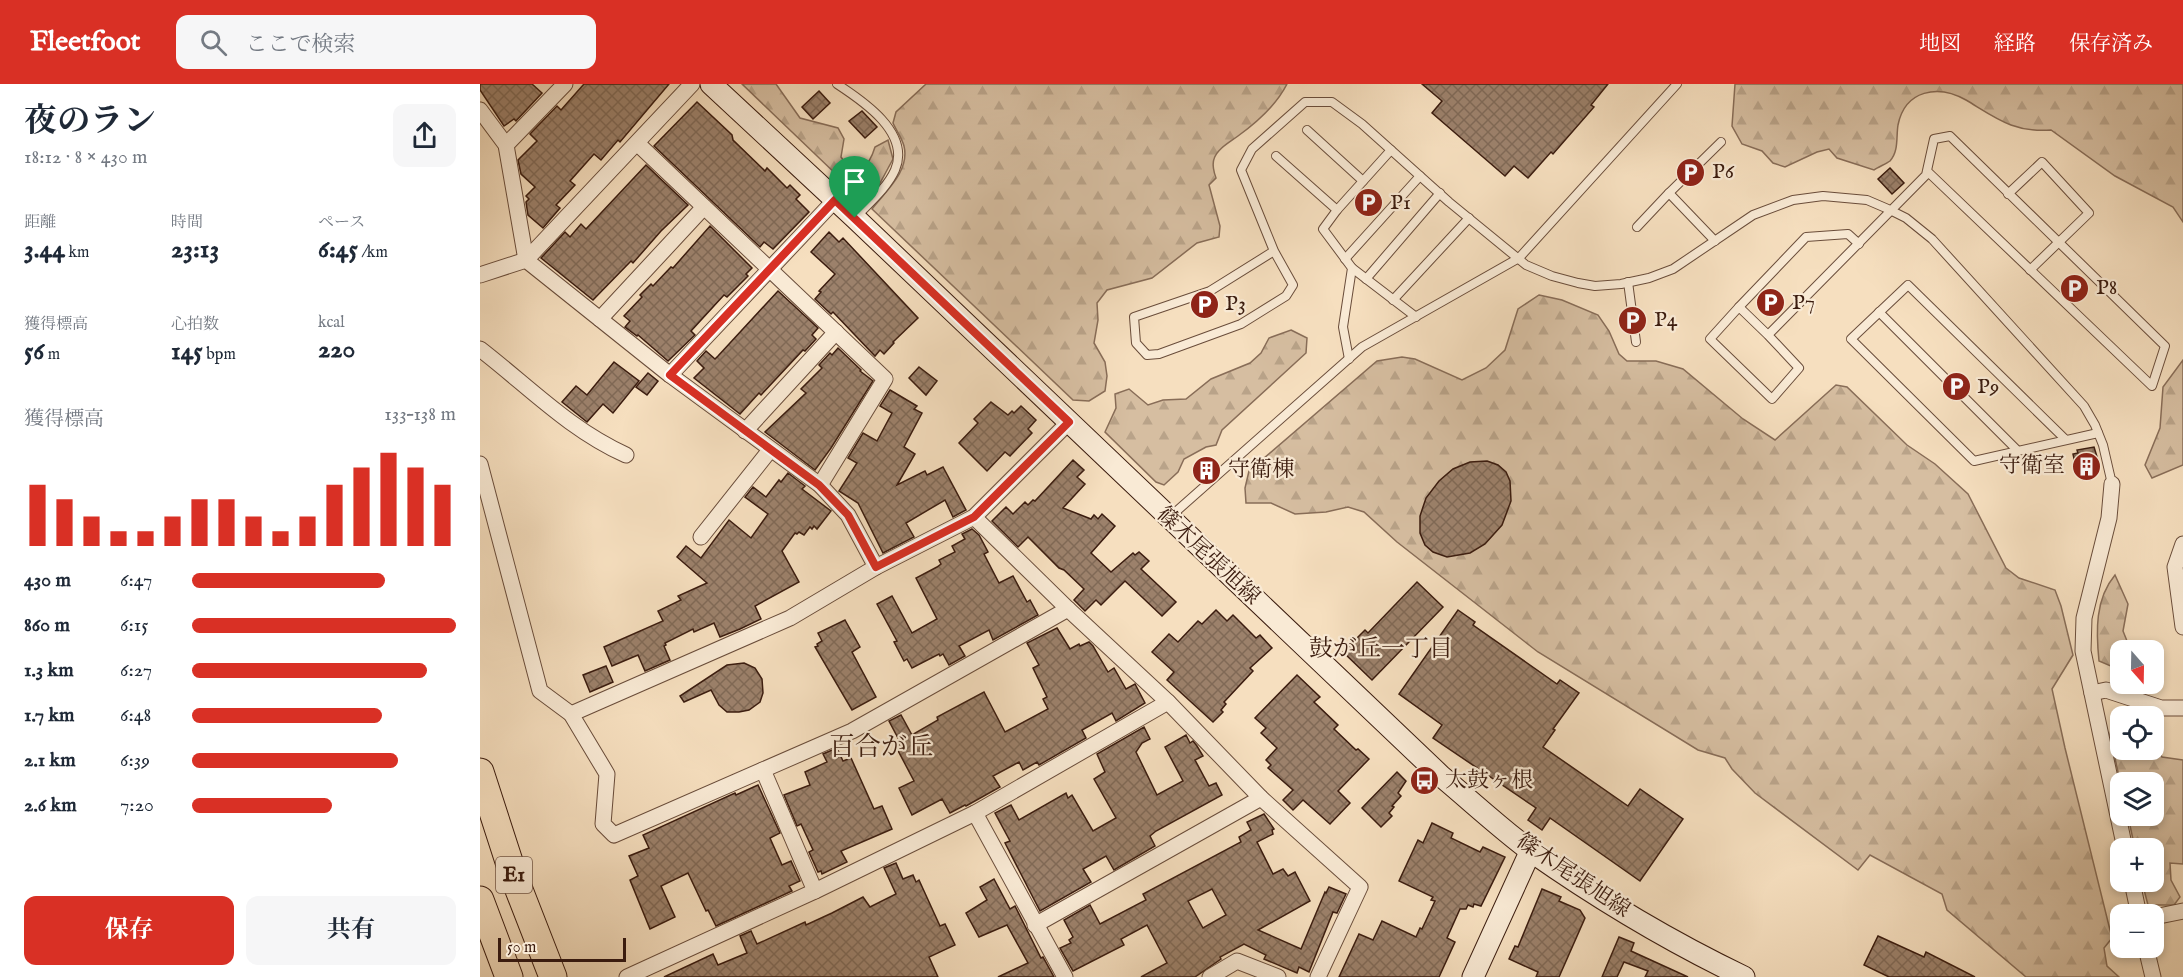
<!DOCTYPE html>
<html lang="ja">
<head>
<meta charset="utf-8">
<style>
	:root { --surface:#fff; --page:#f6f6f7; --text:#1f2937; --muted:#747a83; --accent:#d93025 }
	body { margin:0; font-family:"IM FELL English","Noto Serif JP",serif; background:var(--page); color:var(--text); height:100vh; display:flex; flex-direction:column; font-size:22px; white-space:nowrap }
	* { box-sizing:border-box; margin:0 }
	p { font-size:20px; color:var(--muted) }
	.icon { flex:none; width:33px; height:33px; fill:none; stroke:currentColor; stroke-width:2; stroke-linecap:round; stroke-linejoin:round }
	.map { position:relative; flex:1; overflow:hidden }
	.drawer { display:flex; flex-direction:column; background:var(--surface); width:480px }
	.drawer>* { flex:none }
	.needle { width:39px; rotate:160deg }
	.tools { position:absolute; left:1630px; top:556px; display:grid; gap:12px }
	.tools a { display:grid; place-items:center; width:54px; height:54px; border-radius:12px; background:var(--surface); box-shadow:0 3px 9px #0003; font-size:30px }
	.scale { position:absolute; left:18px; bottom:15px; width:128px; box-sizing:border-box; padding-left:6px; border:3px solid #3b1c0f; border-top:0; font-size:16px; line-height:21px; white-space:nowrap; color:#3b1c0f; -webkit-text-stroke:4px #f9ead5; paint-order:stroke }
	.pin { position:absolute; display:grid; place-items:center; width:51px; height:51px; color:#fff; margin:-62px -26px; border-radius:50% 50% 50% 0; rotate:-45deg; box-shadow:0 0 6px #0007 }
	.pin .icon { rotate:45deg }
	.round { display:grid; place-items:center; flex:none; width:63px; height:63px; border-radius:12px; background:var(--page) }
	.headline { display:flex; align-items:center; justify-content:space-between; height:102px; padding:0 24px }
	h1 { font-size:33px; font-weight:700; line-height:45px }
	.metrics { display:grid; grid-template-columns:repeat(3,1fr); gap:9px; height:102px; padding:6px 24px }
	.metrics div { display:grid; align-content:center }
	.metrics b { font-size:26px; font-weight:700 }
	.metrics small { font-size:16px; font-weight:400 }
	.metrics p { font-size:16px }
	.chart { height:168px; padding:12px 24px }
	.chart p { display:flex; justify-content:space-between }
	.chart svg { width:100%; height:108px; margin-top:6px; stroke:var(--accent); stroke-width:6 }
	.button { display:flex; gap:12px; margin-top:auto; padding:12px 24px }
	.button a { flex:1; height:69px; border-radius:12px; background:var(--accent); color:#fff; font-size:24px; font-weight:700; line-height:69px; text-align:center }
	.button a+a { background:var(--page); color:var(--text) }
	ul { padding:0 24px; list-style:none; font-size:20px }
	li { display:grid; grid-template-columns:96px 72px 1fr; align-items:center; height:45px }
	li i { height:15px; border-radius:8px; background:var(--accent) }
	header { display:flex; align-items:center; gap:36px; box-sizing:border-box; height:84px; padding:0 30px; background:var(--accent); color:#fff }
	header strong { font-size:28px }
	nav { display:flex; gap:33px; margin-inline-start:auto; font-size:21px }
	.search { width:420px; height:54px; background:var(--page); display:flex; align-items:center; gap:15px; box-sizing:border-box; padding:0 21px; border-radius:12px; color:var(--muted); font-size:22px }
	main { display:flex; flex:1; min-height:0 }
	.map>svg:first-child { display:block }
</style>
</head>
<body>
<header>
<strong>Fleetfoot</strong>
<div class="search"><svg class="icon" aria-label="search" viewBox="0 0 24 24"><circle cx="10" cy="10" r="6"/><path d="M15 15l6 6"/></svg>ここで検索</div>
<nav><a>地図</a><a>経路</a><a>保存済み</a></nav>
</header>
<main>
<section class="drawer">
<div class="headline"><div><h1>夜のラン</h1><p>18:12 · 8 × 430 m</p></div><a class="round"><svg class="icon" aria-label="share" viewBox="0 0 24 24"><path d="M12 15V3M7 8l5-5 5 5M5 13v7h14v-7"/></svg></a></div>
<div class="metrics">
<div><p>距離</p><b>3.44<small> km</small></b></div>
<div><p>時間</p><b>23:13</b></div>
<div><p>ペース</p><b>6:45<small> /km</small></b></div>
</div>
<div class="metrics">
<div><p>獲得標高</p><b>56<small> m</small></b></div>
<div><p>心拍数</p><b>145<small> bpm</small></b></div>
<div><p>kcal</p><b>220</b></div>
</div>
<div class="chart"><p><span>獲得標高</span>133–138 m</p>
<svg viewBox="0 0 160 44" preserveAspectRatio="none"><path d="M5 44V19M15 44V25M25 44V32M35 44V38M45 44V38M55 44V32M65 44V25M75 44V25M85 44V32M95 44V38M105 44V32M115 44V19M125 44V12M135 44V6M145 44V12M155 44V19"/></svg>
</div>
<ul>
<li><b>430 m</b>6:47<i style="width:73%"></i></li>
<li><b>860 m</b>6:15<i style="width:100%"></i></li>
<li><b>1.3 km</b>6:27<i style="width:89%"></i></li>
<li><b>1.7 km</b>6:48<i style="width:72%"></i></li>
<li><b>2.1 km</b>6:39<i style="width:78%"></i></li>
<li><b>2.6 km</b>7:20<i style="width:53%"></i></li>
</ul>
<div class="button"><a>保存</a><a>共有</a></div>
</section>
<div class="map">
<svg width="1703" height="893" viewBox="0 0 1703 893">
	<defs>
		<pattern id="forest-firs" width="22" height="20" patternUnits="userSpaceOnUse" patternTransform="scale(1.5)"><rect width="22" height="20" fill="#d6bea1"/><path d="M5 1l3.5 6h-7zM16 11l3.5 6h-7z" fill="#b9a389"/></pattern>
		<pattern id="building-cross-hatch" width="8" height="8" patternUnits="userSpaceOnUse" patternTransform="scale(1.5)"><rect width="8" height="8" fill="#9c816b"/><path d="M0 0l8 8M0 8l8-8" fill="none" stroke="#806956"/></pattern>
	</defs>
	<rect width="100%" height="100%" fill="#f6dfbf"/>
	<filter id="stains"><feTurbulence type="fractalNoise" baseFrequency=".00333" numOctaves="4"/><feColorMatrix values="0 0 0 0 .2 0 0 0 0 .09 0 0 0 0 .02 0 0 0 .5 -.17"/></filter>
	<radialGradient id="worn" r=".72"><stop offset=".6" stop-color="#630" stop-opacity="0"/><stop offset="1" stop-color="#630" stop-opacity=".3"/></radialGradient>
	<g fill="url(#forest-firs)" stroke="#886d58" stroke-width="1.5">
		<path d="M262 0H296L320 34 358 44 364 55 361 73C376 97 389 83 395 63L408 56 413 75 399 101 384 117Z"/>
		<path d="M446 0H807C797 20 776 39 758 52 750 58 737 65 734 75 732 80 734 89 736 94L729 101 740 142 739 153 717 159 672 194 627 206 617 219 618 236 614 259 625 278 627 292 625 307 609 317 593 316 392 125C406 107 430 87 424 62 422 54 416 46 413 39L416 28Z"/>
		<path d="M1255 0H1703V138L1693 123 1635 92 1571 46C1534 49 1516 34 1486 16 1458 0 1425 6 1418 41 1416 53 1419 67 1410 77 1406 80 1398 83 1394 86L1357 74 1349 65 1337 68 1305 83 1293 79 1282 67 1262 60 1252 42Z"/>
		<path d="M1059 211 1082 216 1118 231 1129 247 1139 270 1147 277H1176L1203 285 1263 335 1295 356 1356 301 1367 303 1427 361 1455 380 1488 410 1526 484 1539 494 1575 506 1581 522 1593 571 1572 605 1585 664 1632 854 1624 864 1627 882 1639 893H1546L1467 826 1462 810 1390 771 1378 786 1275 709 1252 685 1245 674 1218 666 1058 568 917 458 884 428 868 423 846 428 815 430 791 419H766L765 404 769 387 897 277 922 273 935 275 982 296 1006 284 1025 266 1038 225Z"/>
		<path d="M811 246 827 254 826 269 742 346 736 361 726 363 704 375 698 388 684 401 676 398 625 348 636 324 635 310 649 305 668 321 683 316 706 315 731 295 770 279 781 269 789 254Z"/>
		<path d="M1703 276V381L1672 394 1665 381 1680 344 1683 303Z"/>
		<path d="M1635 491 1648 520 1643 547 1651 567H1641L1640 586 1619 577C1616 547 1615 515 1635 491Z"/>
		<path d="M1634 630 1641 634V666H1674V660L1682 673 1703 676V780L1690 779 1691 796 1700 813 1694 821H1668L1662 798H1674V765H1655L1648 732H1674V699H1641V702L1630 651Z"/>
	</g>
	<g fill="url(#building-cross-hatch)" stroke="#3b1c0f" stroke-width="1.5" fill-rule="evenodd">
		<path d="M0 0H52L62 9 36 37 34 35 24 42 0 6Z"/>
		<path d="M104 0H189L140 58 138 56 121 76 114 70 90 97 95 101 76 121 80 124 63 144 48 131 46 118 49 115 46 112 55 103 41 90 38 76 57 57 50 50 77 22 81 26Z"/>
		<path d="M942 0H1128L1111 21 1114 23 1073 70 1071 68 1048 94 1034 82 1025 92 952 29 962 17Z"/>
		<path d="M339 7 350 19 333 35 322 23Z"/>
		<path d="M217 18 252 51 253 56 285 87 287 84 307 104 310 101 320 111 316 115 329 128 293 165 284 158 280 163 174 62Z"/>
		<path d="M382 27 397 43 385 54 369 37Z"/>
		<path d="M166 81 208 121 181 147 153 179 151 177 113 216 61 174 85 148 90 153 101 140 106 145Z"/>
		<path d="M1410 84 1424 99 1412 110 1398 95Z"/>
		<path d="M230 142 272 184 266 190 268 192 247 213 244 211 211 247 215 251 188 277 158 251 157 252 145 243 150 237 144 232 162 213 160 211 171 200 173 202 191 183 193 184Z"/>
		<path d="M349 148 359 158 363 154 438 234 413 258 414 259 404 270 400 266 395 272 353 228 351 230 335 215 341 208 339 207 355 190 331 168Z"/>
		<path d="M298 207 338 244 332 251 336 255 325 267 323 266 281 311 279 309 260 330 214 294 224 284 217 277 226 267 235 275 238 272Z"/>
		<path d="M358 264 381 286 380 287 393 297 351 364 335 386 285 348 326 309 321 305 342 284 339 281 350 269 352 271Z"/>
		<path d="M134 278 159 297 133 329 123 320 107 338 82 318 96 302 107 311Z"/>
		<path d="M439 283 457 297 446 311 429 294Z"/>
		<path d="M168 289 178 297 167 311 156 303Z"/>
		<path d="M410 306 437 322 434 325 442 329 424 363 435 370 417 401 445 387 447 391 463 383 486 426 473 433 465 416 426 439 434 453 403 469 378 419 359 407 377 379 368 374 383 349 397 357 412 329 400 322Z"/>
		<path d="M511 318 528 331 532 327 534 329 541 322 556 336 548 345 552 349 530 372 525 368 507 387 479 359 498 339 494 335Z"/>
		<path d="M1614 363 1618 376 1615 377 1618 387 1598 392 1593 370 1598 369 1597 366Z"/>
		<path d="M593 376 604 386 597 393 605 400 583 424 611 435 614 431 618 435 622 430 635 442 611 469 631 488 653 469 655 471 659 468 669 477 661 485 696 518 682 532 645 497 621 521 616 516 605 527 594 516 604 505 584 486 579 484 548 453 538 463 512 437 526 423 533 430 545 418 548 421 553 416 555 417Z"/>
		<path d="M1007 377 1018 381 1026 388 1030 397 1031 417 1022 441 1005 460 990 469 967 473 953 468 945 461 940 449V432L946 414 959 397 973 385 990 378Z"/>
		<path d="M308 389 325 402 322 405 351 427 337 445 334 442 332 445 330 443 324 451 319 448 317 450 315 449 302 467 319 498 275 522 281 535 260 545 240 553 234 539 214 548 213 545 185 559 186 561 184 562 190 576 165 587 158 571 132 582 124 563 183 537 178 527 201 516 198 512 227 499 197 473 206 462 221 474 249 436 271 454 288 430 265 413 273 403 286 413 299 396 301 398Z"/>
		<path d="M492 445 499 451 508 468 504 470 519 499 533 492 547 518 550 516 558 531 513 556 509 546 479 562 485 572 469 581 463 570 460 572 459 570 432 584 427 575 424 577 414 558 417 557 397 520 412 512 432 549 457 535 436 494 457 483 461 480 459 476 475 468 472 462 485 455 482 450Z"/>
		<path d="M937 498 963 523 892 596 863 568 885 546 888 549Z"/>
		<path d="M736 526 747 537 753 531 776 554 780 551 792 564 770 584 773 587 744 618 746 620 741 626 743 628 733 638 687 596 694 588 672 568 689 550 698 558 718 537 722 540Z"/>
		<path d="M978 526 995 538 993 541 1077 600 1080 596 1099 609 1073 645 1075 646 1063 663 1148 722 1160 705 1203 735 1160 797 1070 734 1062 746 1048 736 1056 724 953 654 962 641 919 610Z"/>
		<path d="M365 536 380 563 372 568 396 613 372 626 335 563 338 562 337 560 342 557 338 549Z"/>
		<path d="M577 544 590 565 599 560 600 562 609 558 613 562 628 588 634 584 646 605 655 600 665 619 636 637 632 629 602 646 606 654 559 681 557 678 543 686 539 678 513 692 520 703 486 722 485 721 470 729 462 715 432 731 419 704 434 697 414 659 419 656 409 637 421 631 432 651 458 636 457 633 504 608 525 648 568 625 563 615 567 613 553 584 559 581 547 559Z"/>
		<path d="M264 579 275 584 282 595 283 609 280 618 269 626 259 628H247L239 621 231 606 204 618 200 612 247 581Z"/>
		<path d="M126 582 133 598 110 608 103 591Z"/>
		<path d="M817 591 840 613 834 618 858 641 854 645 876 666 878 665 889 675 858 707 870 719 850 740 823 716 813 726 803 716 813 706 788 684 791 681 786 676 797 664 781 649 786 644 775 634Z"/>
		<path d="M664 643 670 655 662 659 656 668 677 711 703 697 685 663 706 651 710 659 713 657 717 662 723 672 715 676 729 702 736 699 742 711 676 747 670 752 675 762 634 786 626 772 603 785 611 798 560 827 525 759 530 757 515 729 531 721 539 736 586 709 588 714 592 711 613 747 636 734 614 695 625 688 617 670Z"/>
		<path d="M357 664 363 677 371 674 394 725 402 722 412 745 361 767 367 778 342 790 341 787 338 788 329 768 333 766 321 740 317 742 304 711 330 701 325 688 347 678 343 670Z"/>
		<path d="M917 688 926 697 918 709 921 712 912 722 914 723 909 729 912 732 901 743 882 724Z"/>
		<path d="M278 701 300 749 290 754 302 781 311 777 320 797 309 802 312 807 236 842 228 826 226 827 208 789 181 802 195 833 170 845 150 796 158 792 149 772 169 764 163 751 255 709 256 711Z"/>
		<path d="M784 730 794 745 792 746 793 750 777 758 793 790 803 785 808 792 815 788 830 817 778 846 821 865 845 808 846 809 849 803 866 810 857 829 853 828 829 888 819 883 817 889 784 875 786 871 764 860 740 873 741 875 715 893H661L687 879 667 841 641 855 644 861 593 887 580 864 591 859 589 856 593 853 584 836 610 821 620 840 666 816 663 810 761 758 759 753 771 746 767 738ZM732 805 746 831 723 844 708 817Z"/>
		<path d="M952 739 973 749 971 754 1000 768 1003 763 1025 773 1001 822 994 820 993 823 988 821 986 825H980L967 854 975 858 959 893H859L879 850 893 856 902 837 936 853 940 844 942 845 955 817 951 816 953 813 919 797 938 756 943 759Z"/>
		<path d="M416 779 423 795 433 791 436 798 439 796 460 842 465 840 475 861 449 873 458 893H184L233 870 238 881 267 869 260 852 271 847 277 860 325 838 326 841 352 829 383 813 390 823 416 810 404 784Z"/>
		<path d="M514 795 530 825 535 822 561 874 563 873 574 893H518L548 879 527 841 499 853 486 829 507 816 500 803Z"/>
		<path d="M1062 805 1081 813 1079 817 1100 826 1105 834 1079 893H1056L1058 888 1029 875 1035 862 1038 863Z"/>
		<path d="M1398 852 1444 873 1446 868 1495 893H1409L1384 881Z"/>
		<path d="M1139 853 1154 859 1151 867 1208 893H1165L1168 887 1144 878 1137 893H1122Z"/>
	</g>
	<g fill="none" stroke-linecap="round" stroke-linejoin="round">
		<defs>
			<g id="lane">
				<path d="M357 0C383 17 431 49 415 86 407 104 389 119 376 133"/>
				<path d="M827 46 883 97"/>
				<path d="M796 72 857 126 911 66"/>
				<path d="M1189 109 1235 157"/>
				<path d="M1528 110 1562 78 1609 129 1550 186"/>
				<path d="M857 126 843 145 872 184 863 243 869 275"/>
				<path d="M1157 143 1189 109 1241 58"/>
				<path d="M794 167 730 207 654 233 656 259 667 271 679 270 761 240 806 212 813 201 794 167 761 86 772 65 825 18H852L882 40 969 118 1046 181 1072 192 1098 199 1115 202 1141 200 1169 194 1193 185 1273 131 1313 116 1343 112 1387 116 1408 125 1426 134 1452 155 1604 322 1615 341 1623 361 1632 400"/>
				<path d="M865 175 940 92"/>
				<path d="M872 184 936 233"/>
				<path d="M886 195 960 109"/>
				<path d="M1148 198 1156 258"/>
				<path d="M913 216 989 134"/>
				<path d="M1259 223 1326 153 1368 150 1379 160"/>
				<path d="M1399 228 1538 367"/>
				<path d="M1288 251 1259 223 1230 255 1292 315 1319 284 1288 251 1446 91 1454 55 1470 52 1685 262 1672 302 1447 87"/>
				<path d="M1586 356 1428 201 1371 255 1494 377 1618 349"/>
				<path d="M691 432 882 263 1039 174 1197 0"/>
			</g>
			<g id="street">
				<path d="M0 26 26 61 46 176 190 291 340 401 368 431 396 483"/>
				<path d="M158 60 405 295 340 401"/>
				<path d="M26 61 85 0"/>
				<path d="M0 191 46 176 212 0"/>
				<path d="M120 235 224 123"/>
				<path d="M0 265C48 302 90 346 146 371"/>
				<path d="M190 291 355 116"/>
				<path d="M265 347 356 248"/>
				<path d="M0 380 60 607 91 630 127 690 123 740 134 751 372 647 588 525"/>
				<path d="M1632 400 1629 434 1604 534 1603 567 1645 765"/>
				<path d="M494 433 588 525 688 618 781 714 880 803 838 893"/>
				<path d="M221 453 290 366"/>
				<path d="M1703 543 1695 483 1703 460"/>
				<path d="M1612 609 1626 606 1681 624H1703"/>
				<path d="M91 630 310 534 396 483 494 433 589 338"/>
				<path d="M283 686 335 807"/>
				<path d="M495 729 585 893"/>
				<path d="M1652 798 1659 831"/>
				<path d="M1674 833 1703 827"/>
				<path d="M555 841 781 714"/>
				<path d="M1666 864 1673 893"/>
				<path d="M147 893 335 807 495 729 688 618"/>
				<path d="M730 893 757 877 798 893"/>
			</g>
			<g id="secondary">
				<path d="M231 0 375 134 961 692C991 717 1021 745 1052 768 1119 815 1191 858 1264 893"/>
				<path d="M993 893 1051 766"/>
			</g>
			<g id="highway">
				<path d="M0 688 34 793 73 893"/>
				<path d="M0 816 29 893"/>
			</g>
		</defs>
		<use href="#lane" stroke="#6a4d3b" stroke-width="10"/>
		<use href="#street" stroke="#6a4d3b" stroke-width="17"/>
		<use href="#secondary" stroke="#3b1c0f" stroke-width="23"/>
		<use href="#highway" stroke="#3b1c0f" stroke-width="29"/>
		<use href="#lane" stroke="#f9ead5" stroke-width="8"/>
		<use href="#street" stroke="#f9ead5" stroke-width="15"/>
		<use href="#secondary" stroke="#f9ead5" stroke-width="21"/>
		<use href="#highway" stroke="#f6dfbf" stroke-width="27"/>
	</g>
	<g fill="none" stroke-linecap="round" stroke-linejoin="round">
		<defs>
			<path id="route" d="M355 116 589 338 494 433 396 483 368 431 339 401 190 291Z"/>
		</defs>
		<use href="#route" stroke="#fff" stroke-width="12"/>
		<use href="#route" stroke="#d93025" stroke-width="8"/>
	</g>
	<defs>
		<symbol id="parking-disc" viewBox="-11 -11 22 22"><circle r="9.5" fill="#8f2418" stroke="#f9ead5"/><path d="M-3.5-5.5H1a3.5 3.5 0 0 1 0 7H-1V5.5H-3.5ZM-1-3.4V-.6H.8a1.4 1.4 0 0 0 0-2.8Z" fill="#fff"/></symbol>
		<symbol id="building-disc" viewBox="-11 -11 22 22"><circle r="9.5" fill="#8f2418" stroke="#f9ead5"/><path d="M-4-6H4V6H1V3H-1V6H-4ZM-2.5-4.3h1.7v1.8h-1.7ZM.8-4.3h1.7v1.8H.8ZM-2.5-1h1.7V.8h-1.7ZM.8-1h1.7V.8H.8Z" fill="#fff"/></symbol>
		<symbol id="bus-disc" viewBox="-11 -11 22 22"><circle r="9.5" fill="#8f2418" stroke="#f9ead5"/><path d="M-5-6H5V4H4V6H2V4H-2V6H-4V4H-5ZM-3.5-4V0h7V-4ZM-3.5 1.2v1.5H-2V1.2ZM2 1.2v1.5H3.5V1.2Z" fill="#fff"/></symbol>
	</defs>
	<g fill-rule="evenodd">
		<use href="#parking-disc" x="1194" y="72" width="33" height="33"/>
		<use href="#parking-disc" x="872" y="102" width="33" height="33"/>
		<use href="#parking-disc" x="1578" y="188" width="33" height="33"/>
		<use href="#parking-disc" x="1274" y="202" width="33" height="33"/>
		<use href="#parking-disc" x="708" y="204" width="33" height="33"/>
		<use href="#parking-disc" x="1136" y="220" width="33" height="33"/>
		<use href="#parking-disc" x="1460" y="286" width="33" height="33"/>
		<use href="#building-disc" x="1590" y="366" width="33" height="33"/>
		<use href="#building-disc" x="710" y="370" width="33" height="33"/>
		<use href="#bus-disc" x="928" y="680" width="33" height="33"/>
	</g>
	<g text-anchor="middle" dominant-baseline="central" stroke-width="4.5" stroke-linejoin="round" paint-order="stroke">
		<rect fill="#f9ead5" stroke="#745a4a" stroke-width="1.5" x="16" y="773" width="36" height="36" rx="4.5"/>
		<g font-size="21" font-weight="bold" fill="#3b1c0f">
			<text x="34" y="791">E1</text>
		</g>
		<g font-size="22" fill="#3b1c0f" stroke="#f9ead5" text-anchor="start">
			<text x="1232" y="88">P6</text>
			<text x="910" y="119">P1</text>
			<text x="1616" y="204">P8</text>
			<text x="1312" y="219">P7</text>
			<text x="745" y="220">P3</text>
			<text x="1174" y="236">P4</text>
			<text x="1497" y="303">P9</text>
			<text x="1585" y="382" text-anchor="end">守衛室</text>
			<text x="748" y="386">守衛棟</text>
			<text x="965" y="697">太鼓ヶ根</text>
		</g>
		<g font-size="22" fill="#3b1c0f" stroke="#f9ead5">
			<text transform="translate(728 472) rotate(43)">篠木尾張旭線</text>
			<text transform="translate(1093 792) rotate(34)">篠木尾張旭線</text>
		</g>
		<g font-size="24" fill="#3b1c0f" stroke="#f9ead5">
			<text x="901" y="565">鼓が丘一丁目</text>
		</g>
		<g font-size="26" fill="#3b1c0f" stroke="#f9ead5">
			<text x="401" y="663">百合が丘</text>
		</g>
	</g>
	<rect width="100%" height="100%" filter="url(#stains)"/>
	<rect width="100%" height="100%" fill="url(#worn)"/>
</svg>
<div class="tools">
<a><svg class="needle" viewBox="-14 -14 28 28"><path d="M0-13l5 13h-10z" fill="#e53935"/><path d="M0 13l5-13h-10z" fill="#747a83"/></svg></a>
<a><svg class="icon" aria-label="locate" viewBox="0 0 24 24"><circle cx="12" cy="12" r="6"/><path d="M12 2v4M12 18v4M2 12h4M18 12h4"/></svg></a>
<a><svg class="icon" aria-label="layers" viewBox="0 0 24 24"><path d="M12 4l9 5-9 5-9-5zM3 14l9 5 9-5"/></svg></a>
<a>+</a>
<a>−</a>
</div>
<div class="scale">50 m</div>
<div class="pin" style="left:375px;top:134px;background:#1e9e55"><svg class="icon" aria-label="arrive" viewBox="0 0 24 24"><path d="M6 21V4h12l-3 4 3 4H6"/></svg></div>
</div>
</main>
</body>
</html>
